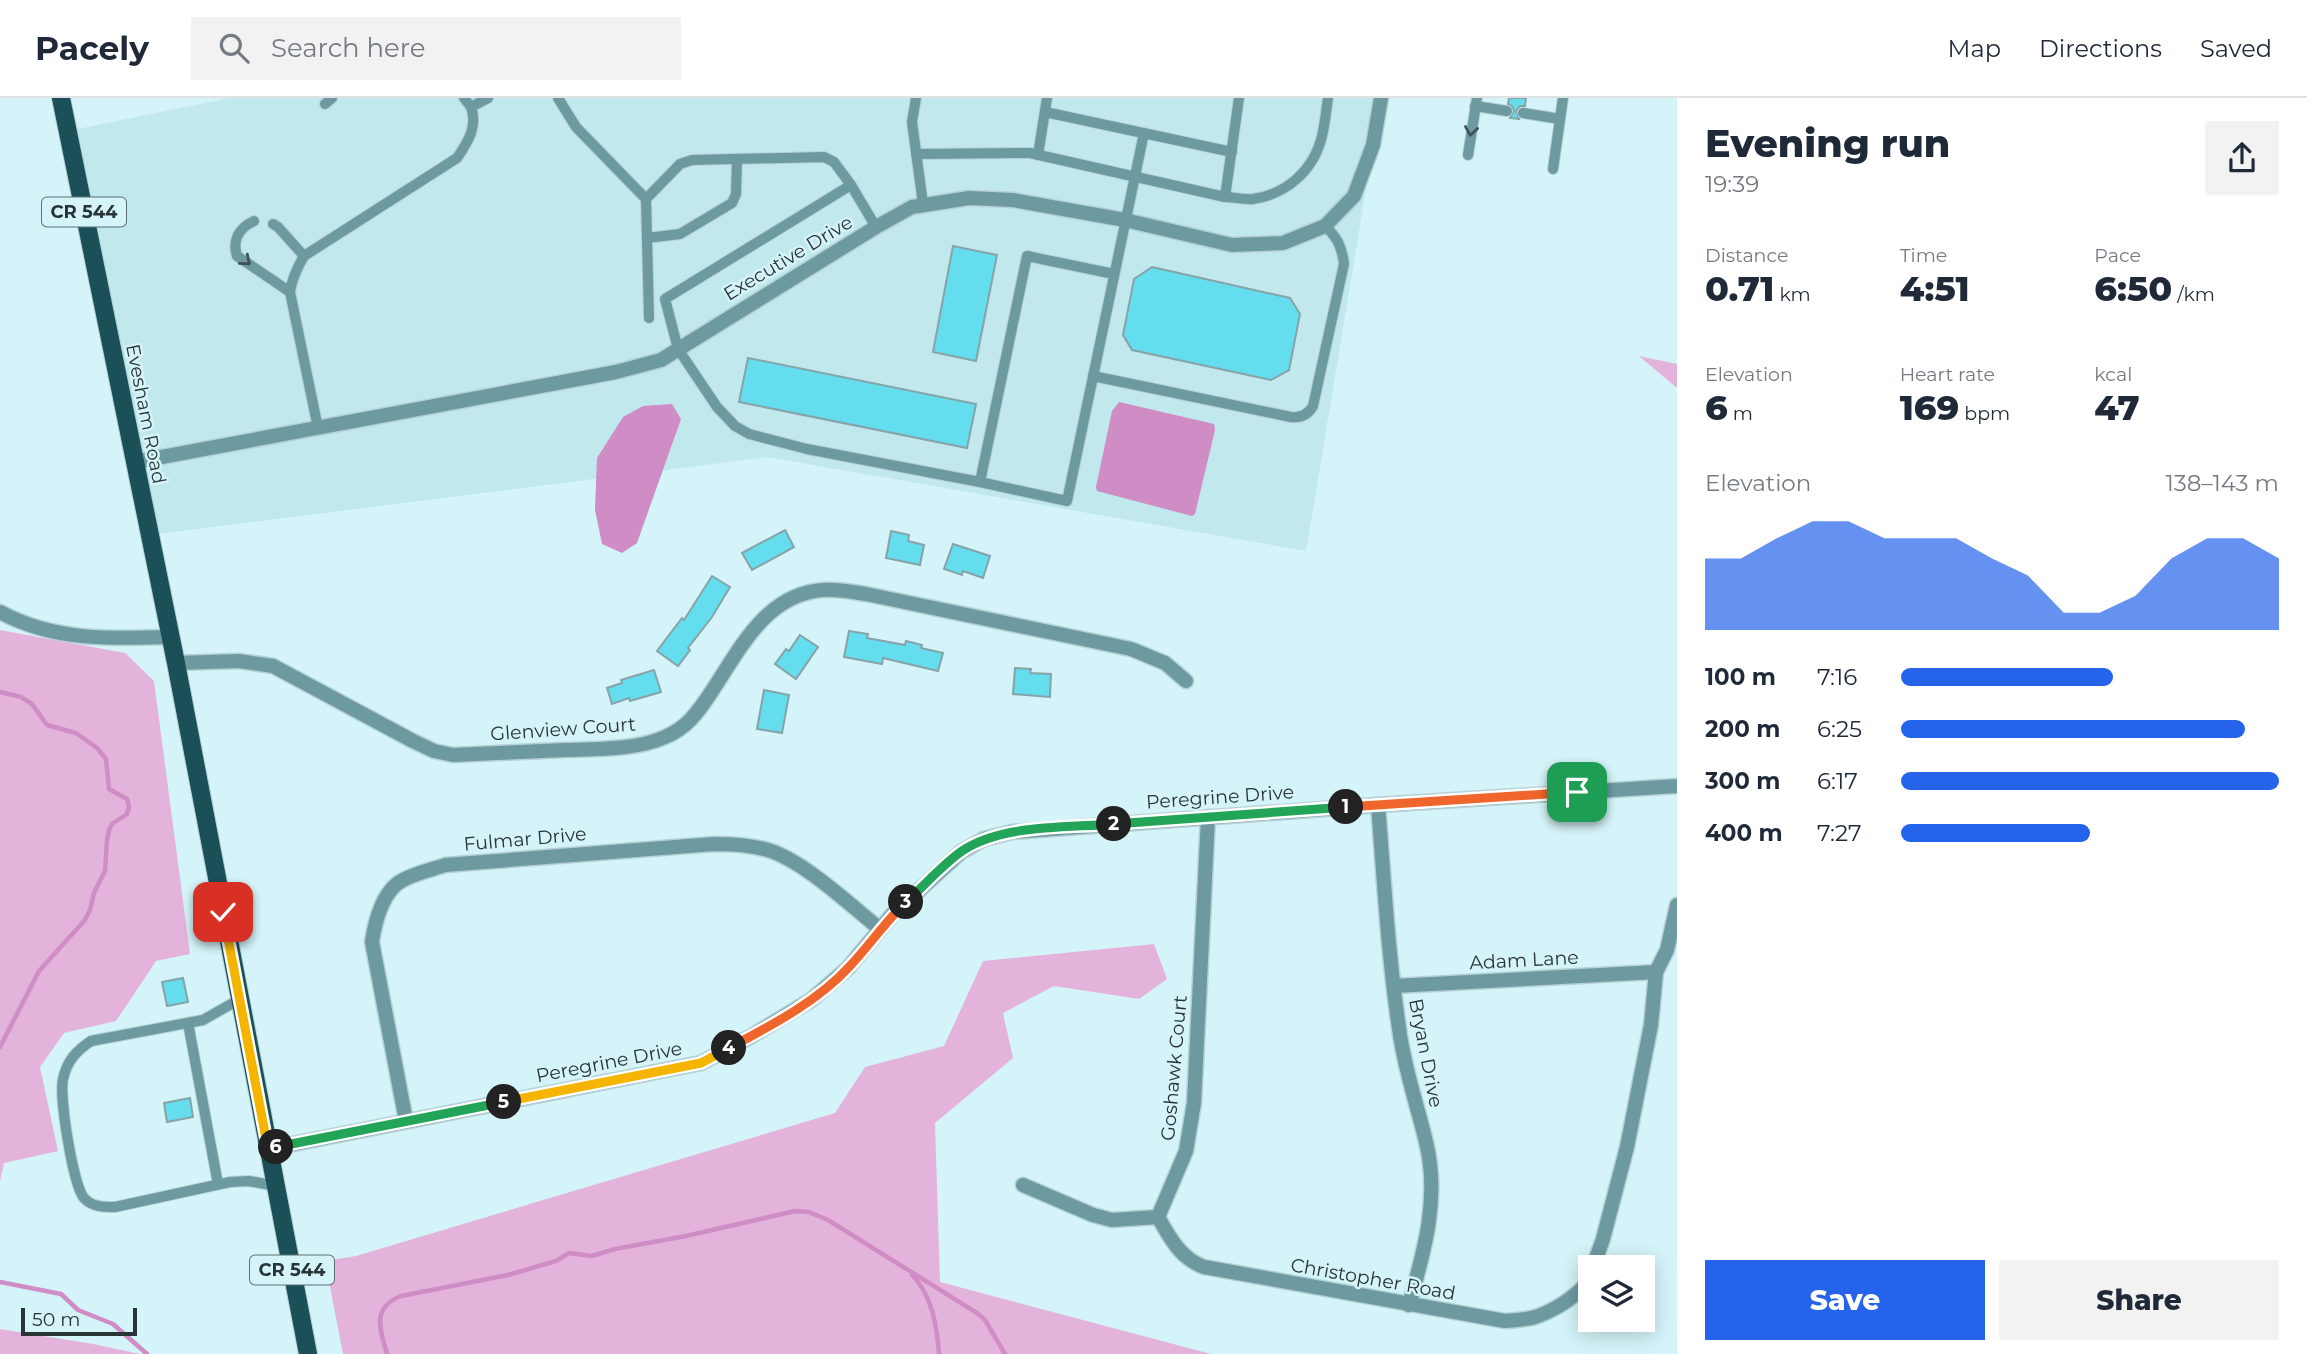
<!DOCTYPE html>
<html lang="en">
<head>
<meta charset="utf-8">
<style>
	:root { --surface:#fff; --page:#f2f2f3; --text:#1f2937; --muted:#747a83; --line:#e0e1e3; --accent:#2563eb }
	body { margin:0; font-family:Montserrat,sans-serif; background:var(--page); color:var(--text); height:100vh; display:flex; flex-direction:column; font-size:26px; white-space:nowrap }
	* { box-sizing:border-box; margin:0 }
	p { font-size:23px; color:var(--muted) }
	.icon { flex:none; width:38px; height:38px; fill:none; stroke:currentColor; stroke-width:2; stroke-linecap:round; stroke-linejoin:round }
	.map { position:relative; flex:1; overflow:hidden }
	.side { display:flex; flex-direction:column; background:var(--surface); width:630px }
	.side>* { flex:none }
	.fabs { position:absolute; left:1578px; top:1157px; display:grid; gap:14px }
	.fabs a { display:grid; place-items:center; width:77px; height:77px; border-radius:0px; background:var(--surface); box-shadow:0 4px 18px #0003; font-size:35px }
	.scale { position:absolute; left:21px; bottom:18px; width:116px; box-sizing:border-box; padding-left:7px; border:4px solid #283436; border-top:0; font-size:19px; line-height:24px; white-space:nowrap; color:#283436; -webkit-text-stroke:5px #d4f4f9; paint-order:stroke }
	.pin { position:absolute; display:grid; place-items:center; width:60px; height:60px; color:#fff; margin:-30px; border-radius:14px; box-shadow:0 4px 10px #0006 }
	.km { position:absolute; width:35px; height:35px; margin:-18px; border-radius:50%; background:#222; color:#fff; font-size:19px; line-height:35px; text-align:center }
	.round { display:grid; place-items:center; flex:none; width:74px; height:74px; border-radius:0px; background:var(--page) }
	.head { display:flex; align-items:center; justify-content:space-between; height:119px; padding:0 28px }
	h1 { font-size:38px; font-weight:800; line-height:52px }
	.stats { display:grid; grid-template-columns:repeat(3,1fr); gap:10px; height:119px; padding:7px 28px }
	.stats div { display:grid; align-content:center }
	.stats b { font-size:35px; font-weight:800 }
	.stats small { font-size:19px; font-weight:400 }
	.stats p { font-size:19px }
	.chart { height:196px; padding:14px 28px }
	.chart p { display:flex; justify-content:space-between }
	.chart svg { width:100%; height:126px; margin-top:7px; fill:var(--accent); opacity:.7 }
	.button { display:flex; gap:14px; margin-top:auto; padding:14px 28px }
	.button a { flex:1; height:80px; border-radius:0px; background:var(--accent); color:#fff; font-size:28px; font-weight:800; line-height:80px; text-align:center }
	.button a+a { background:var(--page); color:var(--text) }
	ul { padding:0 28px; list-style:none; font-size:23px }
	li { display:grid; grid-template-columns:112px 84px 1fr; align-items:center; height:52px }
	li i { height:18px; border-radius:9px; background:var(--accent) }
	header { display:flex; align-items:center; gap:42px; box-sizing:border-box; height:98px; padding:0 35px; background:var(--surface); border-bottom:2px solid var(--line) }
	header strong { font-size:33px }
	nav { display:flex; gap:38px; margin-inline-start:auto; font-size:24px }
	.search { width:490px; height:63px; background:var(--page); display:flex; align-items:center; gap:18px; box-sizing:border-box; padding:0 24px; border-radius:0px; color:var(--muted); font-size:26px }
	main { display:flex; flex:1; min-height:0 }
	.map>svg:first-child { display:block }
</style>
</head>
<body>
<header>
<strong>Pacely</strong>
<div class="search"><svg class="icon" aria-label="search" viewBox="0 0 24 24"><circle cx="10" cy="10" r="6"/><path d="M15 15l6 6"/></svg>Search here</div>
<nav><a>Map</a><a>Directions</a><a>Saved</a></nav>
</header>
<main>
<div class="map">
<svg width="1677" height="1256" viewBox="0 0 1677 1256">
	<rect width="100%" height="100%" fill="#d4f4f9"/>
	<path fill="#c0e8ed" d="M229 0H1381L1306 453 767 359 150 437 68 33Z"/>
	<g fill="#e4b3dc">
		<path d="M1639 258 1677 266V290Z"/>
		<path d="M0 532 125 555 154 583 190 856 156 863 116 923 64 935 40 969 58 1053 4 1065 0 1083Z"/>
		<path d="M1154 846 1167 881 1139 901 1054 888 1003 915 1013 960 935 1025 940 1184 1211 1256H343L325 1163 356 1158 835 1015 865 969 944 948 983 863Z"/>
		<path d="M0 1231 93 1246 140 1256H0Z"/>
	</g>
	<g fill="#cf8cc5">
		<path d="M1119 304 1214 326 1215 332 1195 416 1192 418 1097 393 1096 389 1112 313Z"/>
		<path d="M672 306 681 321 637 445 622 455 602 446 595 412 597 360 623 319 643 308Z"/>
	</g>
	<g fill="none" stroke-linecap="round" stroke-linejoin="round">
		<g stroke="#cf8cc5" stroke-width="4.5">
			<path d="M0 594 21 599 32 606 47 627 76 635 97 650 106 661 109 691 127 701 129 709 127 716 112 726 109 732 107 742 105 773 94 795 90 812 85 822 39 873 0 949"/>
			<path d="M912 1177C932 1197 937 1228 939 1256"/>
			<path d="M0 1184 61 1196 78 1212 113 1226 147 1256"/>
			<path d="M387 1256C380 1231 371 1210 401 1198L508 1177 556 1163 569 1155 592 1158 615 1151 686 1138 795 1113 809 1114 828 1122 977 1215 985 1222 1005 1256"/>
		</g>
	</g>
	<g fill="#64ddef" stroke="#86a3a8" stroke-width="2">
		<path d="M1509 0H1526L1525 8H1520L1516 13 1519 21 1510 20 1514 13 1512 8 1508 6Z"/>
		<path d="M953 148 997 157 976 263 933 254Z"/>
		<path d="M1152 169 1290 200 1300 216 1289 272 1271 282 1132 252 1123 237 1134 181Z"/>
		<path d="M748 260 976 306 967 350 739 304Z"/>
		<path d="M785 432 794 449 752 472 742 455Z"/>
		<path d="M891 433 909 437 908 443 924 447 920 467 886 460Z"/>
		<path d="M953 446 990 458 983 480 963 473 962 477 944 471Z"/>
		<path d="M712 478 730 489 712 519 688 550 690 552 678 568 657 553 682 520 684 522Z"/>
		<path d="M849 533 868 536 867 540 905 547 906 543 922 547 921 550 943 555 938 573 883 560 882 566 844 559Z"/>
		<path d="M800 537 818 549 796 581 775 566 786 551 789 553Z"/>
		<path d="M1015 570 1031 571 1030 575 1051 576 1050 599 1013 596Z"/>
		<path d="M654 572 661 594 630 603 629 600 612 606 607 590 622 585 621 582Z"/>
		<path d="M764 592 789 597 782 635 757 631Z"/>
		<path d="M183 880 188 904 167 908 162 884Z"/>
		<path d="M190 1000 193 1019 167 1024 164 1005Z"/>
	</g>
	<g fill="none" stroke-linecap="round" stroke-linejoin="round">
		<defs>
			<g id="service">
				<path d="M464 0 471 9"/>
				<path d="M558 0 576 29 646 101 649 220"/>
				<path d="M916 0 912 24 923 106"/>
				<path d="M325 6 332 0"/>
				<path d="M1475 8 1507 13"/>
				<path d="M1045 14 1232 54"/>
				<path d="M1523 15 1560 21"/>
				<path d="M916 56 1030 55 1225 99C1234 99 1244 102 1253 101 1287 96 1314 72 1322 38 1325 26 1326 13 1328 0"/>
				<path d="M1038 57 1047 0"/>
				<path d="M1468 57 1477 0"/>
				<path d="M1553 71 1563 0"/>
				<path d="M1225 99 1239 0"/>
				<path d="M646 101 680 66 692 62 824 59 834 64 851 87"/>
				<path d="M254 123C239 130 232 142 237 158L290 194"/>
				<path d="M273 126 278 129 304 158"/>
				<path d="M876 129 851 87 665 201 678 251 717 309 735 328 749 336 807 351 980 384"/>
				<path d="M647 140 680 136 732 105 736 96 737 62"/>
				<path d="M1114 176 1027 158 980 384 1067 403 1144 35"/>
				<path d="M1093 278 1291 319C1301 320 1308 317 1313 308L1344 166C1342 149 1337 139 1325 128"/>
				<path d="M318 330 290 194C292 180 297 170 304 158L457 60C468 44 478 28 471 9L488 0"/>
				<path d="M240 901 203 922 91 943C76 953 67 963 63 981 59 999 73 1087 84 1100 92 1109 103 1109 115 1109L230 1084 249 1083 276 1088"/>
				<path d="M188 925 218 1086"/>
			</g>
			<g id="minor">
				<path d="M135 364 616 274 661 262 876 129 912 109 969 100 1013 102 1125 122 1232 147 1283 145 1325 128 1354 98 1373 47 1381 0"/>
				<path d="M0 514C53 543 111 541 170 539"/>
				<path d="M176 565 239 563 273 568 413 643 434 653 453 657C490 655 528 654 565 652 596 651 637 652 665 639 687 630 698 614 710 596 739 553 765 496 823 492 838 491 852 494 866 496L1131 551 1165 565 1186 583"/>
				<path d="M1378 707C1384 781 1388 856 1399 930 1404 970 1417 1006 1426 1044 1440 1100 1424 1154 1409 1207"/>
				<path d="M1394 888 1656 874"/>
				<path d="M406 1023 372 844C375 823 383 792 403 782 416 775 431 772 445 767L714 746C732 746 751 747 768 752 804 763 850 807 880 831"/>
				<path d="M268 1051 701 965 750 939 811 902 848 870 892 817 961 754 984 741 1012 734 1378 707 1677 688"/>
				<path d="M1023 1087 1093 1117 1112 1122 1158 1119"/>
				<path d="M1158 1119C1170 1140 1180 1160 1204 1169L1505 1223C1515 1222 1528 1222 1538 1218 1555 1212 1585 1194 1591 1177"/>
				<path d="M1158 1119 1186 1053 1194 1005 1208 719"/>
				<path d="M1593 1169 1603 1141 1627 1049 1651 927 1656 874 1667 852 1677 807"/>
			</g>
			<path id="primary" d="M61 0 176 565 308 1256"/>
		</defs>
		<use href="#service" stroke="#b5d1d6" stroke-width="12"/>
		<use href="#minor" stroke="#b5d1d6" stroke-width="17"/>
		<use href="#primary" stroke="#b5d1d6" stroke-width="20"/>
		<use href="#service" stroke="#6d9aa1" stroke-width="10"/>
		<use href="#minor" stroke="#6d9aa1" stroke-width="14"/>
		<use href="#primary" stroke="#1b5058" stroke-width="18"/>
	</g>
	<defs><path id="oneway-chevron" d="M-2-3.5L2.5 0L-2 3.5" fill="none" stroke-width="1.6" stroke-linecap="round" stroke-linejoin="round" transform="scale(1.75)"/></defs>
	<g stroke="#3d5356">
		<use href="#oneway-chevron" transform="translate(1471 33) rotate(99)"/>
		<use href="#oneway-chevron" transform="translate(246 163) rotate(40)"/>
	</g>
	<g fill="none" stroke-linecap="round" stroke-linejoin="round">
		<defs>
			<path id="split-1" d="M1346 709 1577 694"/>
			<path id="split-2" d="M1114 726 1346 709"/>
			<path id="split-3" d="M906 804C924 788 942 767 962 753 1002 726 1067 730 1114 726"/>
			<path id="split-4" d="M729 950C770 928 817 904 849 869 869 848 885 824 906 804"/>
			<path id="split-5" d="M504 1004 701 965 729 950"/>
			<path id="split-6" d="M276 1049 504 1004"/>
			<path id="split-7" d="M223 814 268 1051 276 1049"/>
		</defs>
		<use href="#split-1" stroke="#fff" stroke-width="14"/>
		<use href="#split-2" stroke="#fff" stroke-width="14"/>
		<use href="#split-3" stroke="#fff" stroke-width="14"/>
		<use href="#split-4" stroke="#fff" stroke-width="14"/>
		<use href="#split-5" stroke="#fff" stroke-width="14"/>
		<use href="#split-6" stroke="#fff" stroke-width="14"/>
		<use href="#split-7" stroke="#fff" stroke-width="14"/>
		<use href="#split-1" stroke="#f0652b" stroke-width="9"/>
		<use href="#split-2" stroke="#22a559" stroke-width="9"/>
		<use href="#split-3" stroke="#22a559" stroke-width="9"/>
		<use href="#split-4" stroke="#f0652b" stroke-width="9"/>
		<use href="#split-5" stroke="#f5b400" stroke-width="9"/>
		<use href="#split-6" stroke="#22a559" stroke-width="9"/>
		<use href="#split-7" stroke="#f5b400" stroke-width="9"/>
	</g>
	<g text-anchor="middle" dominant-baseline="central" stroke-width="5" stroke-linejoin="round" paint-order="stroke">
		<g fill="#d4f4f9" stroke="#5c6e70" stroke-width="2">
			<rect x="42" y="99.5" width="84" height="29" rx="5"/>
			<rect x="250" y="1157.5" width="84" height="29" rx="5"/>
		</g>
		<g font-size="18" font-weight="bold" fill="#283436">
			<text x="84" y="114">CR 544</text>
			<text x="292" y="1172">CR 544</text>
		</g>
		<g font-size="19" fill="#283436" stroke="#d4f4f9">
			<text transform="translate(788 160) rotate(-31)">Executive Drive</text>
			<text transform="translate(146 316) rotate(79)">Evesham Road</text>
			<text transform="translate(563 631) rotate(-4)">Glenview Court</text>
			<text transform="translate(1220 699) rotate(-4)">Peregrine Drive</text>
			<text transform="translate(525 741) rotate(-5)">Fulmar Drive</text>
			<text transform="translate(1524 862) rotate(-3)">Adam Lane</text>
			<text transform="translate(1426 955) rotate(79)">Bryan Drive</text>
			<text transform="translate(609 964) rotate(-11)">Peregrine Drive</text>
			<text transform="translate(1174 970) rotate(-85)">Goshawk Court</text>
			<text transform="translate(1373 1181) rotate(10)">Christopher Road</text>
		</g>
	</g>
</svg>
<div class="fabs">
<a><svg class="icon" aria-label="layers" viewBox="0 0 24 24"><path d="M12 4l9 5-9 5-9-5zM3 14l9 5 9-5"/></svg></a>
</div>
<div class="scale">50 m</div>
<div class="pin" style="left:1577px;top:694px;background:#1e9e55"><svg class="icon" aria-label="arrive" viewBox="0 0 24 24"><path d="M6 21V4h12l-3 4 3 4H6"/></svg></div>
<div class="pin" style="left:223px;top:814px;background:#d93025"><svg class="icon" aria-label="check" viewBox="0 0 24 24"><path d="M5 12l5 5 9-10"/></svg></div>
<b class="km" style="left:1346px;top:709px">1</b>
<b class="km" style="left:1114px;top:726px">2</b>
<b class="km" style="left:906px;top:804px">3</b>
<b class="km" style="left:729px;top:950px">4</b>
<b class="km" style="left:504px;top:1004px">5</b>
<b class="km" style="left:276px;top:1049px">6</b>
</div>
<section class="side">
<div class="head"><div><h1>Evening run</h1><p>19:39</p></div><a class="round"><svg class="icon" aria-label="share" viewBox="0 0 24 24"><path d="M12 15V3M7 8l5-5 5 5M5 13v7h14v-7"/></svg></a></div>
<div class="stats">
<div><p>Distance</p><b>0.71<small> km</small></b></div>
<div><p>Time</p><b>4:51</b></div>
<div><p>Pace</p><b>6:50<small> /km</small></b></div>
</div>
<div class="stats">
<div><p>Elevation</p><b>6<small> m</small></b></div>
<div><p>Heart rate</p><b>169<small> bpm</small></b></div>
<div><p>kcal</p><b>47</b></div>
</div>
<div class="chart"><p><span>Elevation</span>138–143 m</p>
<svg viewBox="0 0 160 44" preserveAspectRatio="none"><path d="M0 44V19L10 19L20 12L30 6L40 6L50 12L60 12L70 12L80 19L90 25L100 38L110 38L120 32L130 19L140 12L150 12L160 19V44z"/></svg>
</div>
<ul>
<li><b>100 m</b>7:16<i style="width:56%"></i></li>
<li><b>200 m</b>6:25<i style="width:91%"></i></li>
<li><b>300 m</b>6:17<i style="width:100%"></i></li>
<li><b>400 m</b>7:27<i style="width:50%"></i></li>
</ul>
<div class="button"><a>Save</a><a>Share</a></div>
</section>
</main>
</body>
</html>
